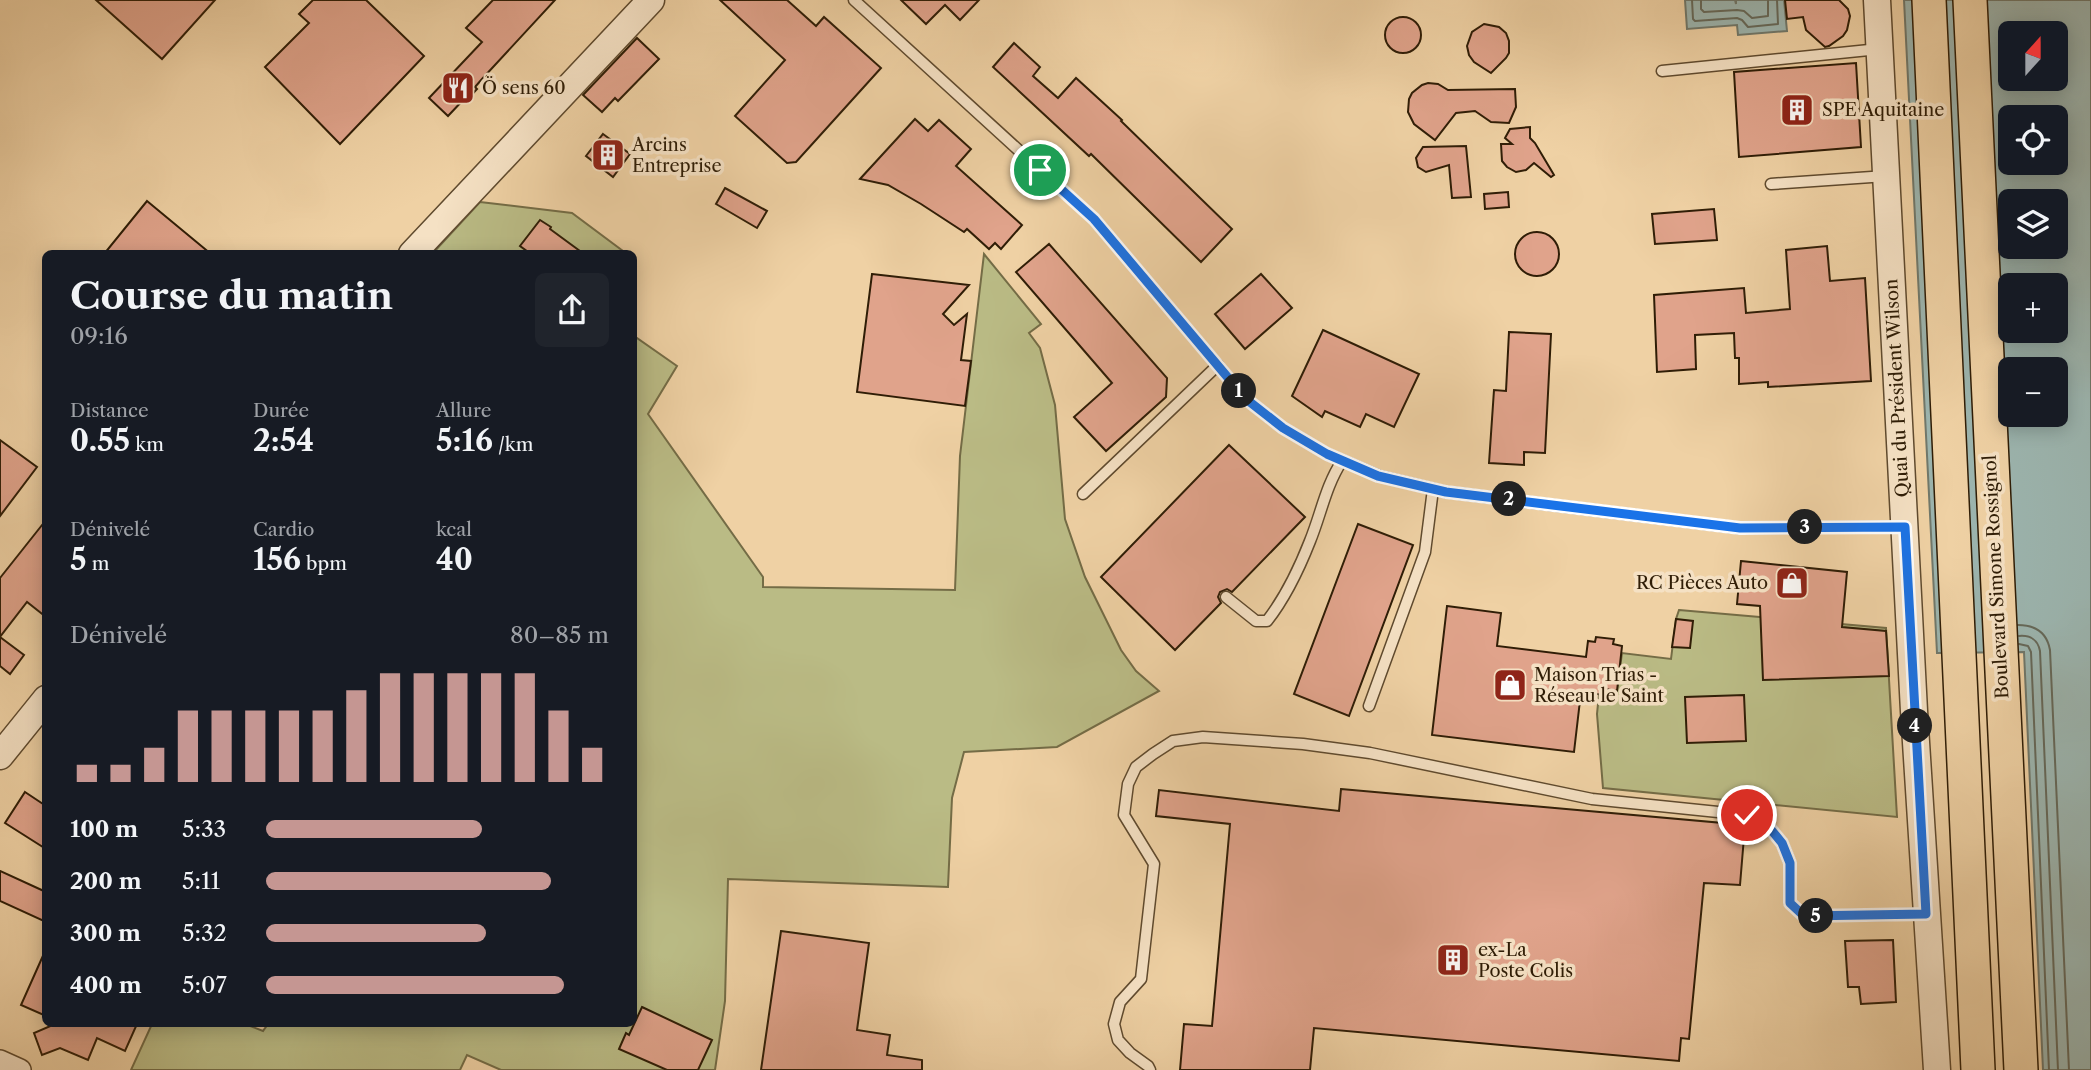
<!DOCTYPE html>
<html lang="fr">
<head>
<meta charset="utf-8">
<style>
	:root { --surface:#171b24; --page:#20242c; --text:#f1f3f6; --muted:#9ea1a6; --accent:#c59692 }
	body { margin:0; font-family:"Libre Caslon Text",serif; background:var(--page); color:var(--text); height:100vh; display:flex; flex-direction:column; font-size:26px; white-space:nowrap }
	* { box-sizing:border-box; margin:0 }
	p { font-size:23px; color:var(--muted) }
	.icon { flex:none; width:38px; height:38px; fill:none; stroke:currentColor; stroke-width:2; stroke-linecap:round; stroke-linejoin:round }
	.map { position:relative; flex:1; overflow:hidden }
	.details { position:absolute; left:42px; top:250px; width:595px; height:777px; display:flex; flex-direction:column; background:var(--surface); border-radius:10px; box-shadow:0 4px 18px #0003 }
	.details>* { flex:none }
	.needle { width:46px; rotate:21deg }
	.controls { position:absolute; left:1998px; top:21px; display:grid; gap:14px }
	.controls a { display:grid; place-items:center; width:70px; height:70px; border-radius:10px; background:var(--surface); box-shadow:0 4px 18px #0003; font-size:35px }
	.pin { position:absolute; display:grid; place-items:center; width:60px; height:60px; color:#fff; margin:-30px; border:4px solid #fff; border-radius:50%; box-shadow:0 2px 7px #0007 }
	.km { position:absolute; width:35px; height:35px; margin:-18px; border-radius:50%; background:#222; color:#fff; font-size:19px; line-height:35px; text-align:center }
	.round { display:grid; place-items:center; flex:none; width:74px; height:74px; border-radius:10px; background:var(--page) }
	.overview { display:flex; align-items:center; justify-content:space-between; height:119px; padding:0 28px }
	h1 { font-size:38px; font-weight:700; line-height:52px }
	.figures { display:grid; grid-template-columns:repeat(3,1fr); gap:10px; height:119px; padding:7px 28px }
	.figures div { display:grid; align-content:center }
	.figures b { font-size:30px; font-weight:700 }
	.figures small { font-size:19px; font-weight:400 }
	.figures p { font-size:19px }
	.chart { height:196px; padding:14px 28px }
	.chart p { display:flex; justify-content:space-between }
	.chart svg { width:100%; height:126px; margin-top:7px; stroke:var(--accent); stroke-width:6 }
	ul { padding:0 28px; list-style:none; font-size:23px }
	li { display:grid; grid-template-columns:112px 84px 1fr; align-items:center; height:52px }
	li i { height:18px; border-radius:9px; background:var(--accent) }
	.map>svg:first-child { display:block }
</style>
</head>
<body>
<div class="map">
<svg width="2091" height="1070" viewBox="0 0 2091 1070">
	<rect width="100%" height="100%" fill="#efd1a4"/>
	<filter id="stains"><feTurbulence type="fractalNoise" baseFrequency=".00286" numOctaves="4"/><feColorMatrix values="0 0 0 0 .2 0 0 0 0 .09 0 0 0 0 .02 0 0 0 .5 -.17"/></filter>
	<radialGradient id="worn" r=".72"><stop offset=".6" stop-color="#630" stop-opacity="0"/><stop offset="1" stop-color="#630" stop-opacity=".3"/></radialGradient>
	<g fill="#babb85" stroke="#746c46" stroke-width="2">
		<path d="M480 202 572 213 627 254H432Z"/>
		<path d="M984 254 1041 324 1029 333 1040 348 1055 405 1065 519 1085 577 1121 650 1136 671 1159 691 1057 747 964 752 952 798 948 887 728 879 725 1001 715 1070H501L467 1055 460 1070H131L152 1024H245L263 1031 268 1024H634V336L677 366 648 414 763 577V587L955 590 960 456Z"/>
		<path d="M1679 610 1886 628 1897 817 1603 788 1597 714 1599 694 1604 695 1605 689 1617 690 1622 653 1671 659 1676 619Z"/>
	</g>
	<g fill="#9cb5af" stroke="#70786b" stroke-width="2" fill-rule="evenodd">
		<path d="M1685 0H1735L1736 4V0H1784L1787 31 1738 35 1737 25 1687 29Z"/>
		<path d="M1904 0H2091V1070H2043L2024 652 1937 653ZM2011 33H2056V79H2011ZM2011 117H2056V163H2011ZM2011 201H2056V247H2011ZM2011 285H2056V331H2011ZM2011 369H2056V415H2011Z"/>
	</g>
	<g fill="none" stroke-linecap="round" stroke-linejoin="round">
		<g stroke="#66695a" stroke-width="2">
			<path d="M1692 0 1693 19 1695 21 1737 18 1742 20 1748 27 1778 24 1777 0"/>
			<path d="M1701 0V9L1704 12 1737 10 1744 11 1752 18 1768 16V0"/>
			<path d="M2018 625C2036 625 2047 633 2050 650L2069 1070"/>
			<path d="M2019 636C2030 635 2038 640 2040 651L2058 1070"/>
			<path d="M2019 644 2028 646 2031 652 2049 1070"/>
		</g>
	</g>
	<g fill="#e0a38b" stroke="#2f1d06" stroke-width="2">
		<path d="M96 0H215L162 59Z"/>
		<path d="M313 0H366L424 56 340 144 265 67 309 23 299 14Z"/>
		<path d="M493 0H555L482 79 475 87 477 89 467 100 465 98 448 116 429 98 482 42 466 28Z"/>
		<path d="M720 0H787L816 26 824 17 881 68 796 162 787 163 735 116 785 60Z"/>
		<path d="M901 0H979L960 20 945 5 926 24Z"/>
		<path d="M1785 0H1839L1848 9 1850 16 1847 30 1843 36 1829 46 1825 47 1806 30 1803 17 1787 19Z"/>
		<circle cx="1403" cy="35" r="18"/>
		<path d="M1484 24 1499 27 1506 33 1509 41V53L1506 58 1491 73 1474 62 1469 55 1467 46 1472 32Z"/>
		<path d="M637 38 659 59 618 101 615 98 602 112 583 95Z"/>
		<path d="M1014 43 1040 67 1033 76 1058 98 1076 78 1122 120 1121 121 1232 229 1201 262 1091 154 1089 156 993 67Z"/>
		<path d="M1856 63 1861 147 1739 157 1734 72Z"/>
		<path d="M1428 83 1438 84 1448 90 1515 89 1516 107 1509 123 1491 122 1475 111 1456 113 1435 140 1414 124 1408 112 1409 99 1412 93 1422 85Z"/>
		<path d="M915 119 928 131 939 120 971 149 956 166 1022 225 1001 249 995 243 989 249 967 229 964 232 921 204 888 185 860 179Z"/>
		<path d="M1530 127V138L1535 143 1554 175 1551 177 1534 163 1526 170 1516 172 1507 167 1502 161 1501 144H1512L1505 138 1510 129Z"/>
		<path d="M603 134 630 154 613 177 586 156Z"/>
		<path d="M1466 146 1471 197 1452 198 1449 165 1426 172 1418 167 1416 158 1423 147Z"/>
		<path d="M725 188 767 211 757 228 716 204Z"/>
		<path d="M1508 192 1509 207 1485 209 1484 194Z"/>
		<path d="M147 201 211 254H104Z"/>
		<path d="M1714 209 1717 240 1655 244 1652 214Z"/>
		<path d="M540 220 551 227 550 229 584 254H531L520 246Z"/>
		<circle cx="1537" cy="254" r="22"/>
		<path d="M1049 244 1167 378 1166 397 1106 451 1074 417 1112 383 1016 272Z"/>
		<path d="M1827 246 1830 281 1865 278 1871 381 1768 387V382L1739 384V358H1735L1734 333 1695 335 1696 369 1657 372 1654 295 1744 288 1746 313 1790 309 1786 250Z"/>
		<path d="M872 274 969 285 943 314 954 325 967 314 961 360 971 361 965 406 857 392Z"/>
		<path d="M1261 274 1292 308 1245 349 1215 314Z"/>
		<path d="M1323 330 1419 374 1394 427 1366 414 1360 427 1325 411 1322 417 1292 396Z"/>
		<path d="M1509 332 1551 334 1545 453 1524 452V465L1489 463 1494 390 1506 391Z"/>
		<path d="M0 440 37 467 0 516Z"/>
		<path d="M1229 445 1305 517 1232 592 1227 589 1220 592 1218 597 1221 603 1175 650 1101 577Z"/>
		<path d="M46 520V617L27 602 0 637 24 655 10 674 0 666V578Z"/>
		<path d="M1358 524 1413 545 1349 716 1294 694Z"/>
		<path d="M1741 561 1847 572 1842 627 1886 631 1889 676 1763 680 1760 606 1737 604Z"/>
		<path d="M1447 606 1501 613 1497 646 1586 657 1588 641 1595 642 1596 637 1614 639 1613 644 1622 646 1617 691 1605 689 1604 695 1581 692 1574 752 1432 735Z"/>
		<path d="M1676 619 1693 621 1690 648 1672 647Z"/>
		<path d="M1744 695 1746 741 1687 743 1685 697Z"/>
		<path d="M1341 789 1745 825 1740 885 1704 883 1689 1039 1681 1038 1679 1061 1314 1028 1310 1070H1180L1184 1024 1212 1026 1230 824 1156 816 1159 790 1339 811Z"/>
		<path d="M25 792 46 806V849L5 823Z"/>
		<path d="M0 871 46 892V922L0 901Z"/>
		<path d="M781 931 869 943 857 1030 890 1035 887 1055 922 1060V1070H761Z"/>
		<path d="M1893 940 1896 1002 1861 1004 1859 987H1848L1845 941Z"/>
		<path d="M46 949V1016L21 1005Z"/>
		<path d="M642 1007 712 1040 698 1070H667L619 1049 626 1033 629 1035Z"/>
		<path d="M55 1024H137L125 1051 97 1038 88 1060 60 1048 42 1055 34 1033Z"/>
	</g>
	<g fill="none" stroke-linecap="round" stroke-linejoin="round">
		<defs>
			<g id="service">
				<path d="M854 0 1094 219 1246 399 1283 428 1327 454 1379 476 1446 492 1739 528 1903 527"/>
				<path d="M1662 71 1879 49"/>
				<path d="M1771 184 1886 176"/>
				<path d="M1083 494 1218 365"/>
				<path d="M1226 597 1256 621H1267C1285 598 1299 569 1310 541 1321 514 1326 485 1342 461"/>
				<path d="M1369 706 1425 552 1433 489"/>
				<path d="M1150 1070 1148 1066 1130 1053 1118 1040 1114 1024 1120 1002 1141 979 1154 864 1124 815 1128 784 1136 767 1153 754 1173 741 1203 737 1303 744 1370 753 1592 799 1747 815 1768 826 1782 843 1790 863V903L1804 916 1926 914"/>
			</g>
			<path id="minor" d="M0 1061 20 1070"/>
			<g id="tertiary">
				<path d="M1877 0 1914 711 1937 1070"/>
				<path d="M412 254 651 0"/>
				<path d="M0 756 46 699"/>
			</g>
			<g id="primary">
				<path d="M1929 0 1978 1070"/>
				<path d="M1970 0 2021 1070"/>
			</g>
		</defs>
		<use href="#service" stroke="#5f4a2e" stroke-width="13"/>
		<use href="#minor" stroke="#5f4a2e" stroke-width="24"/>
		<use href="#tertiary" stroke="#5f4a2e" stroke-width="29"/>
		<use href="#primary" stroke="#2f1d06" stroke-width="36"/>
		<g stroke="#2f1d06" stroke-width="3.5" stroke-dasharray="5 3.5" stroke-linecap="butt">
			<path d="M1999 45H2011"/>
			<path d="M2056 47H2065"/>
		</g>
		<use href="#service" stroke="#f5e1c4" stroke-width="10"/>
		<use href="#minor" stroke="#f5e1c4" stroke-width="21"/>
		<use href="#tertiary" stroke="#f5e1c4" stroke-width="26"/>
		<use href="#primary" stroke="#efd1a4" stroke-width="33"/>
	</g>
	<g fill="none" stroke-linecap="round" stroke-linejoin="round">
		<defs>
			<path id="route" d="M1040 170 1094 219 1246 399 1283 428 1327 454 1378 476 1446 492 1740 528 1905 527 1926 914 1804 916 1790 903V863L1782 843 1768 826 1747 815"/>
		</defs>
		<use href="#route" stroke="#fff" stroke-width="14"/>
		<use href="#route" stroke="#1a73e8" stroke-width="9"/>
	</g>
	<defs>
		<symbol id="restaurant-square" viewBox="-11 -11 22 22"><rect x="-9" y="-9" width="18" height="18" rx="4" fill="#8f2418" stroke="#f5e1c4"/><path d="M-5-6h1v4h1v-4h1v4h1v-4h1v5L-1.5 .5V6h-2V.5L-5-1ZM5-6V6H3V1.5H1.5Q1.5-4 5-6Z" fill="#fff"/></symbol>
		<symbol id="building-square" viewBox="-11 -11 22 22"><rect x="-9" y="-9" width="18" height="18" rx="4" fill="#8f2418" stroke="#f5e1c4"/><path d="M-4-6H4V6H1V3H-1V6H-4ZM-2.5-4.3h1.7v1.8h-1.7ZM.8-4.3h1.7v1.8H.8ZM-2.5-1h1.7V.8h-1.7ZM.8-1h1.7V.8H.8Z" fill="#fff"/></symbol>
		<symbol id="shop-square" viewBox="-11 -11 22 22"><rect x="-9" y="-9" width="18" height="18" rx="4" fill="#8f2418" stroke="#f5e1c4"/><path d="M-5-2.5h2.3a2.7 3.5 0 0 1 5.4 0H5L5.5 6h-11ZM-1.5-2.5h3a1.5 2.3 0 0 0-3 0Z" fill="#fff"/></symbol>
	</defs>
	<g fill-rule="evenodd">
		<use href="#restaurant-square" x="439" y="69" width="38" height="38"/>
		<use href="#building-square" x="1778" y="91" width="38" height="38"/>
		<use href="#building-square" x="589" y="136" width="38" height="38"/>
		<use href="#shop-square" x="1773" y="564" width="38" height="38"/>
		<use href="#shop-square" x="1491" y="666" width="38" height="38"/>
		<use href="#building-square" x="1434" y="941" width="38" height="38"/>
	</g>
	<g text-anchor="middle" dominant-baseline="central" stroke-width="7" stroke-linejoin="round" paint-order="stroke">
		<g font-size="18" fill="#2f1d06" stroke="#f5e1c4" text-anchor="start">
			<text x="482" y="88">Ö sens 60</text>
			<text x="1822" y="110">SPE Aquitaine</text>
			<text x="632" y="145">Arcins<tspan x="632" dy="21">Entreprise</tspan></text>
			<text x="1768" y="583" text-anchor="end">RC Pièces Auto</text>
			<text x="1534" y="675">Maison Trias -<tspan x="1534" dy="21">Réseau le Saint</tspan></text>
			<text x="1478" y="950">ex-La<tspan x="1478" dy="21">Poste Colis</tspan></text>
		</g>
		<g font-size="18" fill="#2f1d06" stroke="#f5e1c4">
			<text transform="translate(1897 388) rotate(-93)">Quai du Président Wilson</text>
			<text transform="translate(1996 577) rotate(-93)">Boulevard Simone Rossignol</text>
		</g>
	</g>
	<rect width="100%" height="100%" filter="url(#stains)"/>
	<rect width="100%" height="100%" fill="url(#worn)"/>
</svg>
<div class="controls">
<a><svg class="needle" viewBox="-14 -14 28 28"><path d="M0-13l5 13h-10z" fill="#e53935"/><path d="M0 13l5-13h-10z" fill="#9ea1a6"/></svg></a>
<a><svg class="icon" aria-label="locate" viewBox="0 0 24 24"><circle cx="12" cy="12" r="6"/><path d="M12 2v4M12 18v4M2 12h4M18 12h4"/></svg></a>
<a><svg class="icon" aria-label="layers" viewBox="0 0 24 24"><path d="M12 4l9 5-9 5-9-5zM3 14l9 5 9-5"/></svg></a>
<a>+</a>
<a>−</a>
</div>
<div class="pin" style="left:1040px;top:170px;background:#1e9e55"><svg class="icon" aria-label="arrive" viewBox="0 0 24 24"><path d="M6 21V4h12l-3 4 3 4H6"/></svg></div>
<div class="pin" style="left:1747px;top:815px;background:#d93025"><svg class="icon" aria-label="check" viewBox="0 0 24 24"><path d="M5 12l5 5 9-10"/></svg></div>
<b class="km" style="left:1239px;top:391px">1</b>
<b class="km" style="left:1509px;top:499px">2</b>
<b class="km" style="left:1805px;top:527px">3</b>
<b class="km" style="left:1915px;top:726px">4</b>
<b class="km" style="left:1816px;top:916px">5</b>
<section class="details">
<div class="overview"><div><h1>Course du matin</h1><p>09:16</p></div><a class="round"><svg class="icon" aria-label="share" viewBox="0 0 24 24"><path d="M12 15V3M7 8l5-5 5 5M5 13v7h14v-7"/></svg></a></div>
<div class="figures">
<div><p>Distance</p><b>0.55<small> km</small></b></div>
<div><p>Durée</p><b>2:54</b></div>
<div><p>Allure</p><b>5:16<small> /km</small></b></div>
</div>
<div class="figures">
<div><p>Dénivelé</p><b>5<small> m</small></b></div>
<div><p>Cardio</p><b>156<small> bpm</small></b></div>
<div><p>kcal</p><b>40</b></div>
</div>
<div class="chart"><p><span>Dénivelé</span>80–85 m</p>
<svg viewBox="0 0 160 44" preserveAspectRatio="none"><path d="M5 44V38M15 44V38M25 44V32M35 44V19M45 44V19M55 44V19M65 44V19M75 44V19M85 44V12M95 44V6M105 44V6M115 44V6M125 44V6M135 44V6M145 44V19M155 44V32"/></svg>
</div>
<ul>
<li><b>100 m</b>5:33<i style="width:63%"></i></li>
<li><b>200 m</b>5:11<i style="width:83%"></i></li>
<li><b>300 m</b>5:32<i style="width:64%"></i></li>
<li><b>400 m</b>5:07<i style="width:87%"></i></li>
</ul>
</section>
</div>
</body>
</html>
